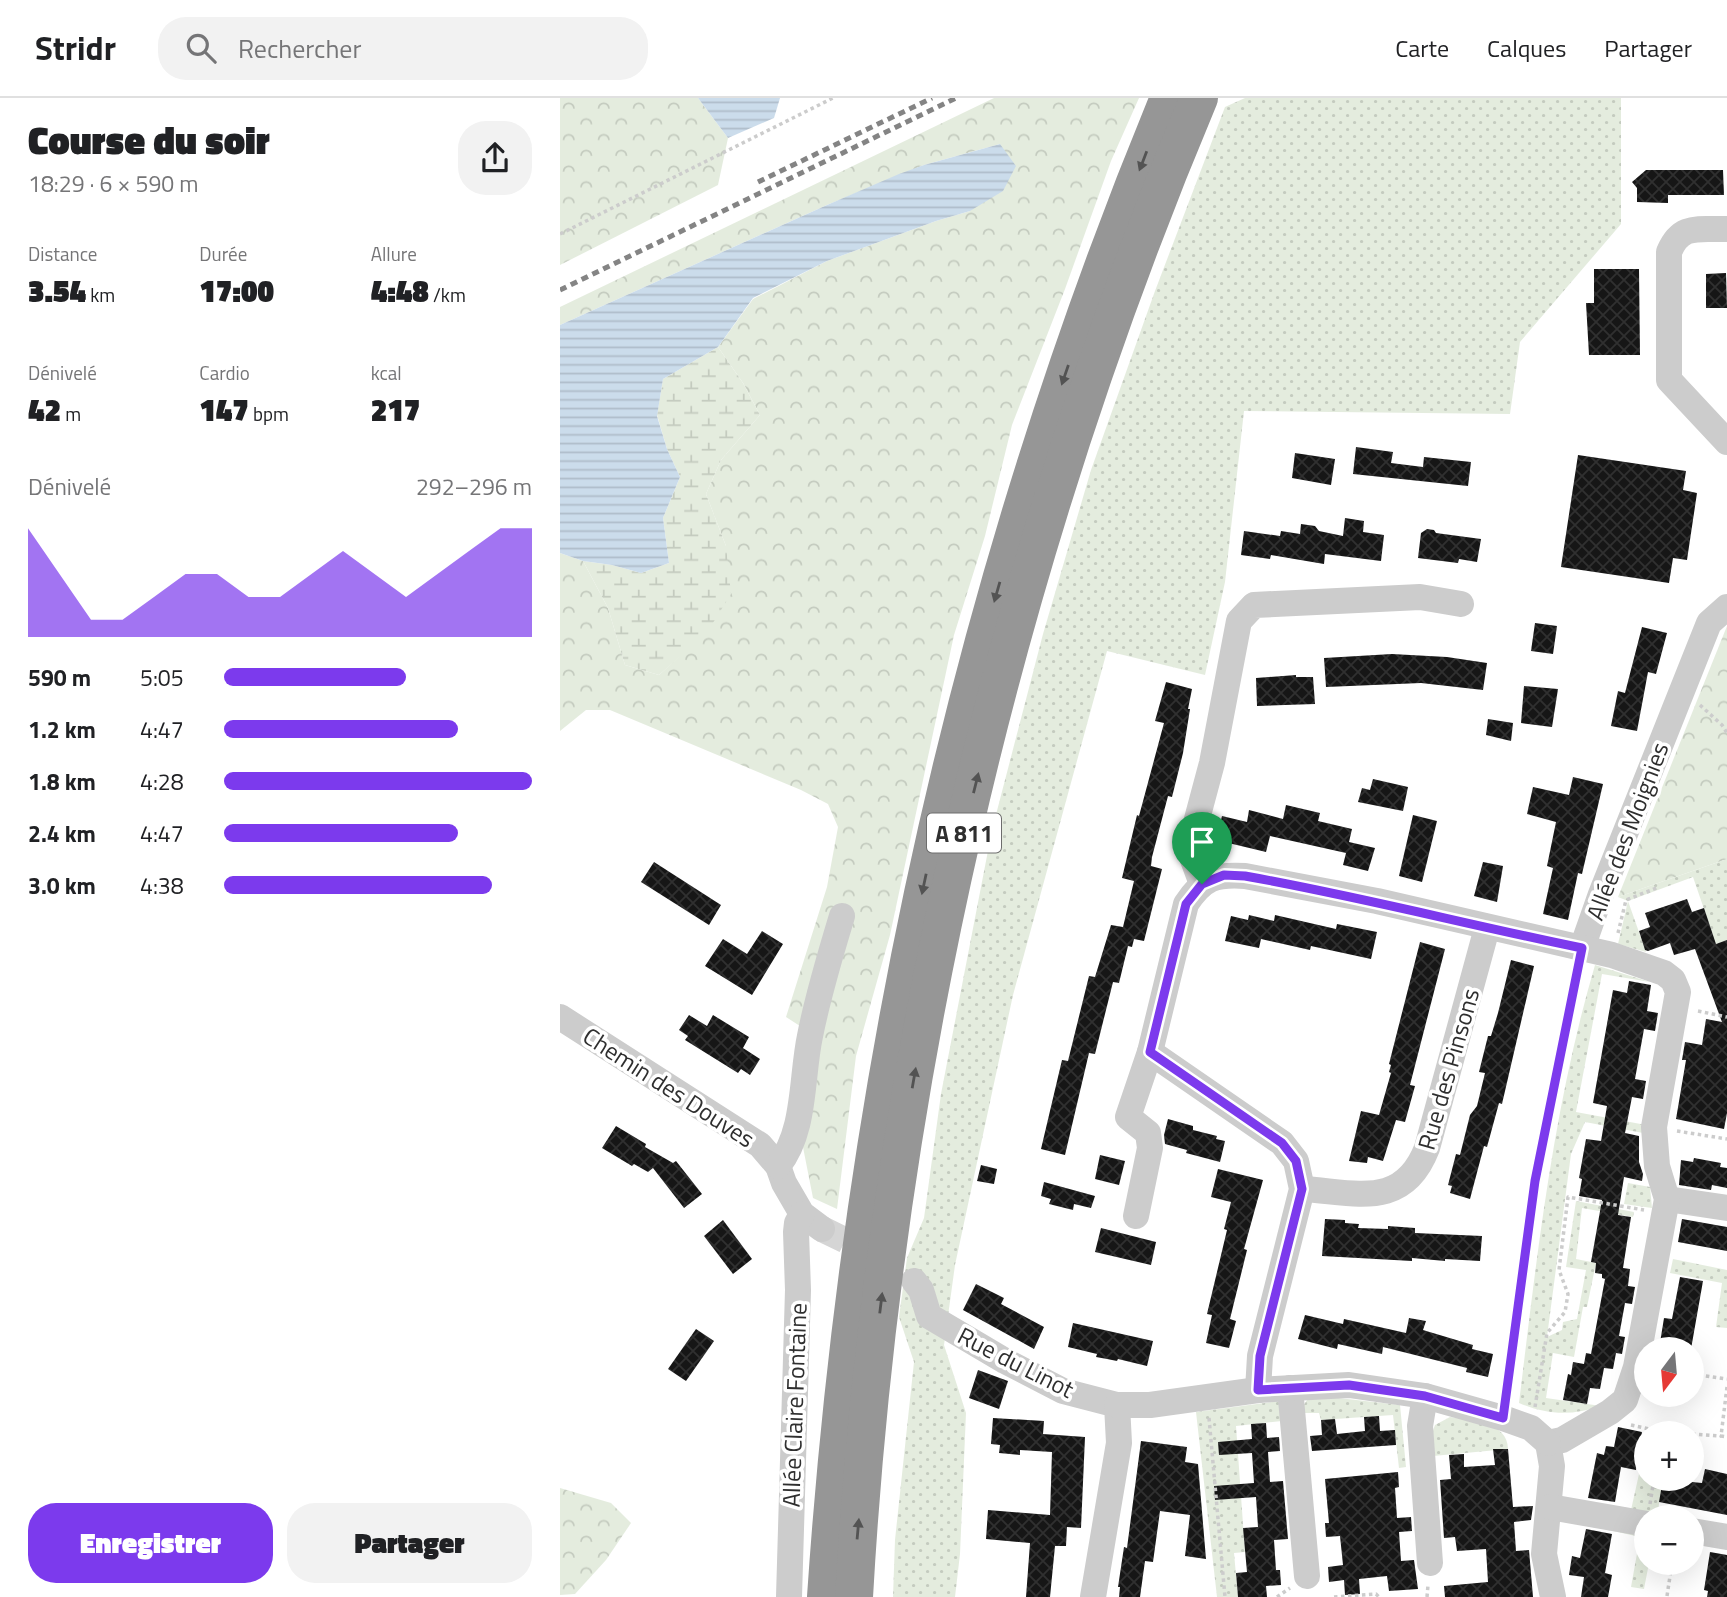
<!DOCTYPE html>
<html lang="fr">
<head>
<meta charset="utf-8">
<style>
	:root { --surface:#fff; --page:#f2f2f2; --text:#202124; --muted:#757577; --line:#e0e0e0; --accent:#7c3aed }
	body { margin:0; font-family:"Titillium Web",sans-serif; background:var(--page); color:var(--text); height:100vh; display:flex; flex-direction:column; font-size:26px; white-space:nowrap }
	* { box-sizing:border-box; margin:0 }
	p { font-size:23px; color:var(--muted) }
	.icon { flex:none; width:38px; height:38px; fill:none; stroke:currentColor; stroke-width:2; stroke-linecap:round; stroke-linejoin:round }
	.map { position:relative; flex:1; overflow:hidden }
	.sheet { display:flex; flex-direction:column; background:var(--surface); width:560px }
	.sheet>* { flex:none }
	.needle { width:46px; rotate:196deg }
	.tools { position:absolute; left:1074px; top:1239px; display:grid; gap:14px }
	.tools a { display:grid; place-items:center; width:70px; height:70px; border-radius:50%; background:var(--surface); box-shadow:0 7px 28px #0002; font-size:35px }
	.pin { position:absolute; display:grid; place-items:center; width:60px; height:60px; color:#fff; margin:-72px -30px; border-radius:50% 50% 50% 0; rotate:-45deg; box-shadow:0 0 7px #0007 }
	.pin .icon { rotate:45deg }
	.round { display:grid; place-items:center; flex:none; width:74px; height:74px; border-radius:28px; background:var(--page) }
	.summary { display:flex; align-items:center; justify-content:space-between; height:119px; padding:0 28px }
	h1 { font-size:38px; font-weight:800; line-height:52px }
	.stats { display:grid; grid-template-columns:repeat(3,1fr); gap:10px; height:119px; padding:7px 28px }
	.stats div { display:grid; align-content:center }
	.stats b { font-size:30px; font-weight:800 }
	.stats small { font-size:19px; font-weight:400 }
	.stats p { font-size:19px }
	.chart { height:196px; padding:14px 28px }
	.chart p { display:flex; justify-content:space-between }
	.chart svg { width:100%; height:126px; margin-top:7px; fill:var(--accent); opacity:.7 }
	.cta { display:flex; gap:14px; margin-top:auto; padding:14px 28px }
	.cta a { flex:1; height:80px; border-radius:28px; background:var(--accent); color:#fff; font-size:28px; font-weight:800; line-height:80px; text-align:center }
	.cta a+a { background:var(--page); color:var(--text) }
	ul { padding:0 28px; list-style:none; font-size:23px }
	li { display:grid; grid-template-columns:112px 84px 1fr; align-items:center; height:52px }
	li i { height:18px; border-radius:9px; background:var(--accent) }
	header { display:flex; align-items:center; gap:42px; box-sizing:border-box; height:98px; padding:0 35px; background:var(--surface); border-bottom:2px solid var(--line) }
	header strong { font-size:33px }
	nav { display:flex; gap:38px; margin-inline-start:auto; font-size:24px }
	.search { width:490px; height:63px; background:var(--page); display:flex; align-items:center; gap:18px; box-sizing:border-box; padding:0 24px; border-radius:28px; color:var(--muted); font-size:26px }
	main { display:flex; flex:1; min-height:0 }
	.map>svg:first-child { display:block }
</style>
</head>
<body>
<header>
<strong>Stridr</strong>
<div class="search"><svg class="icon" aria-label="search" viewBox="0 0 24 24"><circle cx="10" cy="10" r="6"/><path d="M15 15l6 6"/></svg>Rechercher</div>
<nav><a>Carte</a><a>Calques</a><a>Partager</a></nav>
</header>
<main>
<section class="sheet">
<div class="summary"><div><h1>Course du soir</h1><p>18:29 · 6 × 590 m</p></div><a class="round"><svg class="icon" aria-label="share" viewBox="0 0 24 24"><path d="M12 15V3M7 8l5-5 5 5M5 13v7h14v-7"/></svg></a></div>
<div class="stats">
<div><p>Distance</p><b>3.54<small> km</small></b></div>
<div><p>Durée</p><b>17:00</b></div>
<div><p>Allure</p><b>4:48<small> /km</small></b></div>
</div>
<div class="stats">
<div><p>Dénivelé</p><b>42<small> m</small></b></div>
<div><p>Cardio</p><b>147<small> bpm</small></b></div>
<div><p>kcal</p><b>217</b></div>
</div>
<div class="chart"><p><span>Dénivelé</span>292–296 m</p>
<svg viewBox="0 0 160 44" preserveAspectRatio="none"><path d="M0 44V6L10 22L20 38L30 38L40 30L50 22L60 22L70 30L80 30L90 22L100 14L110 22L120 30L130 22L140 14L150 6L160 6V44z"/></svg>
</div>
<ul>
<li><b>590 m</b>5:05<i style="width:59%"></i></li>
<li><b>1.2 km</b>4:47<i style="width:76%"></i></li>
<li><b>1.8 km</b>4:28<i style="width:100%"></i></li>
<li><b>2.4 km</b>4:47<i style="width:76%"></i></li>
<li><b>3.0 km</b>4:38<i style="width:87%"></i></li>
</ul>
<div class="cta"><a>Enregistrer</a><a>Partager</a></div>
</section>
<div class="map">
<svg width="1167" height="1499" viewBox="0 0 1167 1499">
	<defs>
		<pattern id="grass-dots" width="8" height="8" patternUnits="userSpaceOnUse" patternTransform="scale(1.75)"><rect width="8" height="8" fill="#e4ecde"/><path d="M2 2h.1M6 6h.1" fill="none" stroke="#c4cbbf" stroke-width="1.8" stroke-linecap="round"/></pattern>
		<pattern id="forest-crowns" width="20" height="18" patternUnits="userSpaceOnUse" patternTransform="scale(1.75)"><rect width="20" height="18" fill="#e4ecde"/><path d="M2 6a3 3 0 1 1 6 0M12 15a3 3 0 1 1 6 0" fill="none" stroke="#c4cbbf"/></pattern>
		<pattern id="wetland-marsh" width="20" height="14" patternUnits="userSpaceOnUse" patternTransform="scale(1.75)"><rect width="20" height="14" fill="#e4ecde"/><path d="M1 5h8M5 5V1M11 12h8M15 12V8" fill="none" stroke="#c4cbbf"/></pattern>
		<pattern id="water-rules" width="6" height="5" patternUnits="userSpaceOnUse" patternTransform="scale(1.75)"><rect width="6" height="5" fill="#cbdceb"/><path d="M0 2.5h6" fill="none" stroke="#afbdca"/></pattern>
		<pattern id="building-cross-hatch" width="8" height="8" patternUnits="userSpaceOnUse" patternTransform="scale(1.75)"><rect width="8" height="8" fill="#161616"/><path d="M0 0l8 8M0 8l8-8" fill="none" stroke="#303030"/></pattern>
	</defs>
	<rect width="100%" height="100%" fill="#fff"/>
	<g fill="url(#grass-dots)">
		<path d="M685 0H1061V126L960 244 950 316 684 313 665 484 645 577 547 553 453 897 395 1167 384 1247 406 1315 400 1456 395 1499H333L335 1442 354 1264 339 1219 347 1160 364 1120 381 996 432 732 483 536 531 372 595 193 665 9Z"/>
		<path d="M1167 761V842L1156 846 1133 779 1068 803 1086 854 1058 846 1068 803 1058 799Z"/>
		<path d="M1035 867 1090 884 1042 876 1016 1014 1086 1027 1083 1035 1025 1024 1011 1056 987 1239 1002 1232 1003 1224 1017 1221 1026 1172 1006 1169 1016 1103 1074 1114 1073 1119 1022 1110 1016 1161 1036 1165 1027 1209H1023L1014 1259 993 1255 986 1300 1041 1308C1012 1318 987 1317 959 1305 977 1157 993 1010 1035 867Z"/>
		<path d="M1068 1085 1090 1089 1092 1110 1064 1106Z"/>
		<path d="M1113 1161 1167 1172V1230L1156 1229 1162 1185 1110 1175Z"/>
		<path d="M761 1298 840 1307 846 1369 839 1370 833 1317 761 1322 759 1315H742L743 1308 747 1302Z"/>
		<path d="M720 1303 722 1323 676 1328 685 1454 674 1455 678 1499H657L636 1314Z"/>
		<path d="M890 1319C911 1322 948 1324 948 1351L873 1358 872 1335 875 1327Z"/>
		<path d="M1079 1376 1087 1377V1381H1103L1097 1419 1071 1412Z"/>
		<path d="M1017 1425 1087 1436V1465H1089L1084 1491 1071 1489 1080 1439Z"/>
	</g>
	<g fill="url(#forest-crowns)">
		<path d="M0 0H138L168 40 158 87 0 167Z"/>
		<path d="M434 0H579L551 63 505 191 452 327 425 438 394 537 330 837 296 958 277 1111 253 1100 241 1039 257 939 226 919 267 789 278 729 268 706 241 692 50 612H26L0 633V455L23 463 48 510 65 567 99 577 121 557 166 448 146 396 161 362 200 317 183 285 158 249 193 201 267 163 376 123 410 113 440 46 364 67 267 107 0 227V209Z"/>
		<path d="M1167 528V761L1058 799Z"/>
		<path d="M0 1390 51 1405 71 1425 46 1462 15 1496 0 1497Z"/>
	</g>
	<path fill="url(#wetland-marsh)" d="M158 249 183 285 200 317 161 362 146 396 166 448 171 496 146 536 99 577 65 567 48 510 23 463 52 467 81 475 109 465 103 420 120 379 107 351 97 317 103 281Z"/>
	<g fill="url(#water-rules)">
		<path d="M138 0H220L214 20 168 40Z"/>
		<path d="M440 46 456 68 443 93 410 113 376 123 267 163 193 200 158 249 103 281 97 318 107 351 120 379 103 420 109 465 81 475 52 467 23 463 0 455V227L267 107 339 76 364 67Z"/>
	</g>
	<g fill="url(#building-cross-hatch)">
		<path d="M1086 72H1163L1164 97H1108V105L1077 104V90L1072 84Z"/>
		<path d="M1034 171H1079L1080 257H1029L1026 205H1034Z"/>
		<path d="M1166 175 1167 210H1146V176Z"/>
		<path d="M796 349 833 354 831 365 863 369 864 359 911 364 908 388 793 376Z"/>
		<path d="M735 355 775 361 771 387 732 380Z"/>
		<path d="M1018 357 1126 373 1123 392 1137 395 1127 462 1113 460 1109 485 1001 469Z"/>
		<path d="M785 420 804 423 803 434 824 437 821 463 765 456 764 466 711 457 710 461 681 457 684 433 720 438 721 433 740 436 741 426 755 428 759 433 783 438Z"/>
		<path d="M867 431 874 432 876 435 921 441 917 464 899 461 898 465 858 460 861 435Z"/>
		<path d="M975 525 997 528 993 556 971 553Z"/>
		<path d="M1082 529 1107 535 1096 576 1088 574 1077 633 1051 628 1058 593 1065 595Z"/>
		<path d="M832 556 887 559 927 565 923 592 861 585 766 589 764 560Z"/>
		<path d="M736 577V579H753L755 606 697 608 696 580Z"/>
		<path d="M606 584 632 591 628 611H630L623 655 612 699 608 698 592 759 591 768 602 771 584 843 574 841 572 849 568 848 559 885 553 884 535 956 529 955 505 1057 481 1051 502 962 508 963 529 878 535 879 551 827 563 829 574 783 562 780 577 717 579 718 604 625 595 623Z"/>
		<path d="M964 588 998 591 992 629 961 625Z"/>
		<path d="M928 621 953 625 951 643 926 637Z"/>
		<path d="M1013 679 1043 686 1022 776 1018 775 1008 822 983 816 993 770 987 768 996 724 967 716 973 689 1009 697Z"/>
		<path d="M813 681 848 689 843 713 798 704 802 690 810 692Z"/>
		<path d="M726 707 760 715 758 723 792 731 789 744 815 750 808 773 783 767 786 755 710 738 706 754 656 742 662 718 687 724 689 712 723 721Z"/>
		<path d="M853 717 877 723 862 784 839 778Z"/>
		<path d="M94 764 161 807 149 827 81 784Z"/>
		<path d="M923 764 943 768 937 804 914 798Z"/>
		<path d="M1127 801 1132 814 1144 810 1156 846 1167 842V1015L1164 1031 1116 1021 1126 962H1122L1125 944 1142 947 1146 921 1162 924 1135 851 1114 857 1110 845 1088 853 1085 852 1079 833 1090 829 1085 815Z"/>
		<path d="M689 817 714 823 715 817 776 831 777 826 817 834 811 861 751 848 750 852 701 841 699 850 665 843 671 818 688 822Z"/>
		<path d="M202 833 223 846 192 897 145 868 163 841 187 856Z"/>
		<path d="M860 844 885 851 850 987 855 988 845 1024 836 1022 823 1063 808 1059 807 1065 789 1063 801 1013 819 1017 831 975 829 974 831 967 829 966Z"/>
		<path d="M951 862 974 868 942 1006 939 1005 927 1049 924 1048 910 1101 890 1095 892 1088 888 1087 896 1056 900 1057 910 1017 917 1008 925 975 919 974 928 938H931L938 915Z"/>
		<path d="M1069 883 1091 887 1087 913 1098 915 1095 933 1084 931 1075 981 1086 983 1083 1001 1072 999 1065 1035 1079 1038V1064L1083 1076 1082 1083 1064 1079 1058 1117 1071 1119 1063 1170 1070 1171 1068 1188 1075 1189 1072 1206 1065 1205 1059 1238 1065 1239 1062 1256 1056 1255 1053 1271 1044 1270 1040 1291 1030 1290 1027 1306 1003 1302 1008 1276 1011 1277 1013 1264 1024 1266 1026 1255 1031 1256 1045 1181 1042 1180V1176L1035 1175 1036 1165 1031 1164 1042 1102 1019 1098 1022 1081 1019 1080 1026 1041 1041 1043 1047 1008 1033 1005 1053 892 1067 895Z"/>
		<path d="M129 917 147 928 153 917 189 939 183 950 200 961 190 977 181 971 178 975 125 942 128 938 119 932Z"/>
		<path d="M608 1021 633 1028V1032L657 1038 656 1041 665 1043 660 1064 626 1055 627 1052 605 1046 604 1037Z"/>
		<path d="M56 1028 86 1046 85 1049 113 1065 116 1063 142 1096 124 1110 93 1070 88 1074 74 1066 72 1068 42 1050Z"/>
		<path d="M540 1057 565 1063 559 1087 535 1081Z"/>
		<path d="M1134 1060 1161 1065 1160 1069 1167 1070V1090L1152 1087 1151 1092 1119 1087 1121 1062 1133 1064Z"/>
		<path d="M421 1067 437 1071 434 1086 417 1083Z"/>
		<path d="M658 1071 703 1082 684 1151 687 1152 670 1221 676 1223 669 1250 646 1245 652 1217 647 1216 667 1132 664 1131 671 1104 651 1099Z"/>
		<path d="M484 1084 535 1098 531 1110 514 1106 513 1112 489 1106 491 1101 481 1098Z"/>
		<path d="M765 1121 785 1122V1125L799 1126 798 1130 828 1131V1128L855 1130V1135L922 1138 920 1163 885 1161V1163L852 1160V1163L762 1158Z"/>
		<path d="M1122 1121 1167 1129V1153L1118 1144Z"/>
		<path d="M163 1122 192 1161 173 1176 144 1138Z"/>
		<path d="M541 1130 596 1144 591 1167 535 1154Z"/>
		<path d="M1120 1179 1143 1183 1131 1251H1099L1104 1220 1112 1221Z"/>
		<path d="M416 1186 444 1200 441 1206 484 1229 474 1251 403 1212Z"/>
		<path d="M745 1217 783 1226 784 1221 846 1235 849 1220 866 1223 863 1232 913 1247 912 1251 933 1256 928 1279 906 1274 907 1270 823 1249 822 1256 778 1246 777 1251 738 1241Z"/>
		<path d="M513 1225 593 1243 587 1268 558 1261 557 1263 547 1261 536 1259 537 1256 508 1249Z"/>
		<path d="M136 1231 154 1243 126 1283 108 1271Z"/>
		<path d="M418 1272 448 1283 439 1311 409 1300Z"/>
		<path d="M819 1318 820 1333 835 1332 836 1347 752 1353 750 1338 762 1337 761 1322 775 1321 777 1336 805 1333 804 1319Z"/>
		<path d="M433 1320 484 1323 483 1336 525 1339 521 1430 507 1429 506 1448H495L490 1499H466L470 1445 426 1441 428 1412 490 1417 492 1354 460 1352V1357L439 1355 440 1347 431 1346Z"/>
		<path d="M706 1325 707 1340 719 1339 720 1353 708 1354 710 1384 723 1383 728 1441 714 1442 716 1472H720L721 1487 706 1488 707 1499H678L676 1475 687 1474 683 1430 698 1429 696 1399 655 1402 654 1388 694 1385 692 1355 659 1357 658 1344 692 1341 691 1326Z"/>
		<path d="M1058 1329 1082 1334 1076 1372 1061 1369 1055 1404 1028 1400 1037 1355 1044 1357 1046 1348 1054 1349Z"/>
		<path d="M581 1343 627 1349 625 1364 638 1366 646 1461 625 1458 630 1417 600 1413 593 1464 585 1463 580 1499H559L560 1489H558L564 1449 567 1450Z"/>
		<path d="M933 1351H948L953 1409 973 1408 971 1422 954 1424 956 1453 969 1452 973 1499H885L884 1488 928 1484 926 1451 897 1453 895 1439 884 1440 880 1382 891 1381 889 1357 904 1356V1369L935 1367Z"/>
		<path d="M1145 1371 1167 1376V1417L1099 1404 1103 1381 1142 1385Z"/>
		<path d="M838 1374 839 1389 835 1390 837 1420 851 1419 852 1433 839 1434 841 1463 854 1462 858 1491 829 1493 827 1478 799 1481 800 1496 785 1497 784 1482 769 1484 768 1469 783 1467 780 1438 766 1439 765 1425H769L765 1381Z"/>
		<path d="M1026 1431 1052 1436 1045 1475 1052 1477 1048 1499H1021L1024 1479 1009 1477 1012 1458 1020 1460Z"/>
		<path d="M1150 1454 1167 1457V1499H1147L1148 1493 1144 1492Z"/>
	</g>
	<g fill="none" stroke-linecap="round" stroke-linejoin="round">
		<path stroke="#d5d5d5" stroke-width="26" stroke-dasharray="26 13" stroke-linecap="butt" d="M262 1131 315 1157"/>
		<g stroke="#ccc" stroke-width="3.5" stroke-dasharray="3.5 3.5" stroke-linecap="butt">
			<path d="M0 136 273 0"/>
			<path d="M1140 607 1162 627 1167 635"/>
			<path d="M1058 835 1066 802 1099 789"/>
			<path d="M1138 913 1167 919"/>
			<path d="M1117 1033 1167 1041"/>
			<path d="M1132 1276 1167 1281"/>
			<path d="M1167 1289 1161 1338 1167 1339"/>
			<path d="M946 1300 975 1083 1016 873"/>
			<path d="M975 1309 987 1235 1005 1214 1008 1196 999 1172 1008 1099 1084 1112"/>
			<path d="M649 1320 665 1499"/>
			<path d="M1071 1327 1103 1334"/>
			<path d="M1103 1335H1127"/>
			<path d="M1132 1336 1161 1338"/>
			<path d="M1090 1406 1094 1381"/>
			<path d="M1107 1498 1112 1465"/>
			<path d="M717 1499 730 1490"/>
			<path d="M774 1499 816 1496 819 1499"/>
			<path d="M867 1499 868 1487"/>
		</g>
		<g stroke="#ccc" stroke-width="26">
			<path d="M1167 131C1139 132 1121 125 1109 154V282L1167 344"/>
			<path d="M642 786 629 751 652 665 679 523 694 507 860 499 901 506"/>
			<path d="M1022 850 1041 796 1149 525 1167 509"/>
			<path d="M0 919 200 1047 218 1068 224 1085 242 1116 262 1131"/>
			<path d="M590 954 722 1045 736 1063 742 1091 700 1258 698 1292"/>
			<path d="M218 1068C246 1033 241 980 250 938 258 897 270 858 282 818"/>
			<path d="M742 1091C796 1094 843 1112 867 1050L927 830"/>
			<path d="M1107 1101 1167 1110"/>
			<path d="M576 1118 590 1050 588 1035 568 1019 590 954 626 806C643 780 655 776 685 778L817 803 1052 857 1104 875 1113 882 1118 894 1094 1029 1097 1068 1107 1101 1076 1269 1065 1302 1050 1314 1002 1342 988 1345 992 1368 984 1456 993 1499"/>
			<path d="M354 1183 361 1192 369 1218 445 1263 503 1293 557 1307 559 1345 533 1499"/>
			<path d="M730 1290 747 1478"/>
			<path d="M865 1298 860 1328 870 1465"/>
			<path d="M557 1307H590L698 1292 789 1287 865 1298 943 1320 971 1330 988 1345"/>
			<path d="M990 1409 1087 1426"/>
			<path d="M1132 1433 1167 1439"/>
			<path d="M229 1499 238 1192 236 1134 237 1125 242 1116"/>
		</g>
		<g stroke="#969696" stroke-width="38">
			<path d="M266 1499C301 981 410 481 609 0"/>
			<path d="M294 1499C323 987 440 473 639 0"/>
		</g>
		<g stroke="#848484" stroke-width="5" stroke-dasharray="7 5" stroke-linecap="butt">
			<path d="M198 84 372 0"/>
			<path d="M0 192 396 0"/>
		</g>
	</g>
	<defs><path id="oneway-solid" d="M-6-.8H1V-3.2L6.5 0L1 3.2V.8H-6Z" transform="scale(1.75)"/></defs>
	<g fill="#535353">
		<use href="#oneway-solid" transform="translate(583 63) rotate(111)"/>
		<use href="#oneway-solid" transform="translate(505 277) rotate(109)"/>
		<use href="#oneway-solid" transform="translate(437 494) rotate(106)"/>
		<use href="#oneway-solid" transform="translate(416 685) rotate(-76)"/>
		<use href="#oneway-solid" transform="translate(364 786) rotate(102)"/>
		<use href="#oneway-solid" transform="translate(354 980) rotate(-80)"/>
		<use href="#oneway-solid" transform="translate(321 1205) rotate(-83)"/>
		<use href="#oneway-solid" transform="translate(298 1431) rotate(-85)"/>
	</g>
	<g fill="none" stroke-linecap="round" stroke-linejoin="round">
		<defs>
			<path id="route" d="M664 777 685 778C798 798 909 827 1022 850L975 1083 943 1320 865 1298 789 1287 698 1292 700 1258 742 1091 736 1063 722 1045 590 954 626 806 642 786Z"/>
		</defs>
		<use href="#route" stroke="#fff" stroke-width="14"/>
		<use href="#route" stroke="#7c3aed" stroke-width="9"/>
	</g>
	<g text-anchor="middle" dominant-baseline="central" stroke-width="7" stroke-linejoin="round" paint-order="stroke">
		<rect fill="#fff" stroke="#6d6d6d" stroke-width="2" x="367" y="715.5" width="74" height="39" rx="5"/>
		<g font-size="23" font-weight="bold" fill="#2f2f2f">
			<text x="404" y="735">A 811</text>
		</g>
		<g font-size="24" fill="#2f2f2f" stroke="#fff">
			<text transform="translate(1067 733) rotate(-69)">Allée des Moignies</text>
			<text transform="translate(888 971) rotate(-74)">Rue des Pinsons</text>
			<text transform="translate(109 989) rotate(33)">Chemin des Douves</text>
			<text transform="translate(456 1264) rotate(27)">Rue du Linot</text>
			<text transform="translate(234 1307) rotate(-88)">Allée Claire Fontaine</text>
		</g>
	</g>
</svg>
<div class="tools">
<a><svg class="needle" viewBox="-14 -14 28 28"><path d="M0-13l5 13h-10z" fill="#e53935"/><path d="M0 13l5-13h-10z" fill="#757577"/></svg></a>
<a>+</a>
<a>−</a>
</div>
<div class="pin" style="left:642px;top:786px;background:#1e9e55"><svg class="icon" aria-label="arrive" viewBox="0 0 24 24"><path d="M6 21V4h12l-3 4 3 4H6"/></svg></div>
</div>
</main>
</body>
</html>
